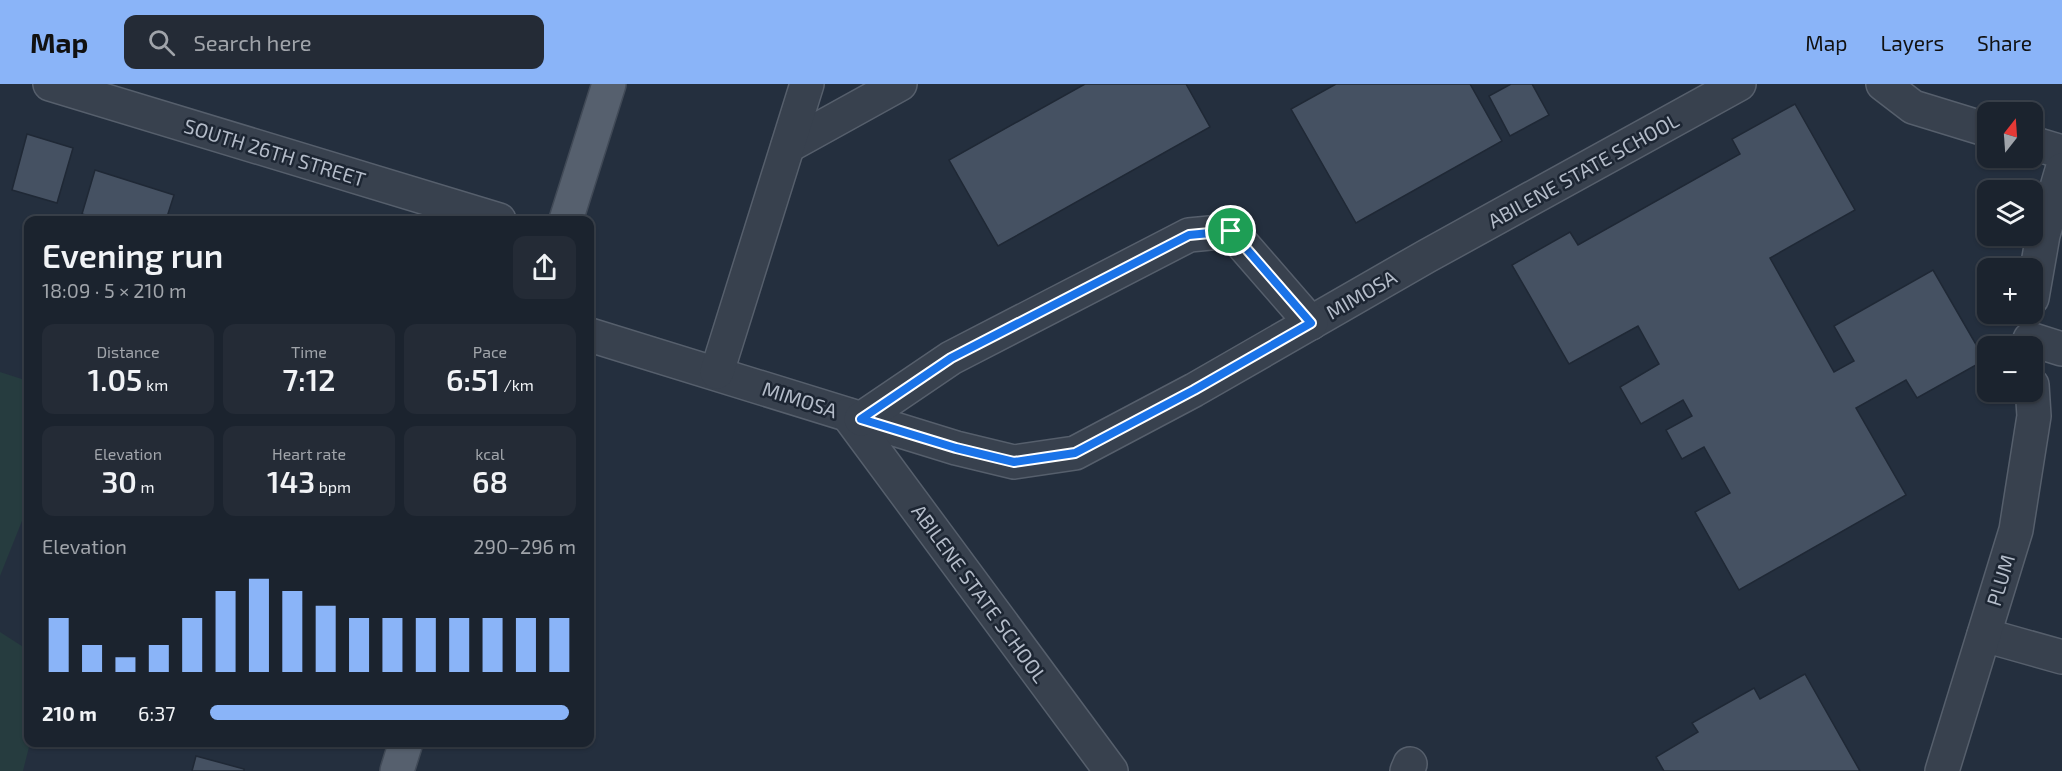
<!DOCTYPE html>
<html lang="en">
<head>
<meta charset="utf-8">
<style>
	:root { --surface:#1b232e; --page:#242b36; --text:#f1f3f6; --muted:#a0a4aa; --line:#39404a; --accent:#8ab4f8 }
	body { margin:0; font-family:"Exo 2",sans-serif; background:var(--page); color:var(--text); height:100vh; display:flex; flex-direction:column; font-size:22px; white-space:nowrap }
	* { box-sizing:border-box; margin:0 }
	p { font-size:20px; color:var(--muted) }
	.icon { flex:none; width:33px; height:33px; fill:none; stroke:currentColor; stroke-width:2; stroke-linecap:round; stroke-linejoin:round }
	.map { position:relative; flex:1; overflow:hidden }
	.panel { position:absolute; left:24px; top:132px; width:570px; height:531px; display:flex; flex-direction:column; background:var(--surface); border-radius:12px; box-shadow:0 2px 4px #0004,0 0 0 2px var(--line) }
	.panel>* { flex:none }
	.needle { width:39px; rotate:17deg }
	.tools { position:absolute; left:1977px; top:18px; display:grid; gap:12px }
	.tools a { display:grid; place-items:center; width:66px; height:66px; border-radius:12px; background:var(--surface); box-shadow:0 2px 4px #0004,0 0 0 2px var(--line); font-size:30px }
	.pin { position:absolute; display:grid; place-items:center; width:51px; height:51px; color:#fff; margin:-26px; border:3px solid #fff; border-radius:50%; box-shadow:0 2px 6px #0007 }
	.round { display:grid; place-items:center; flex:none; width:63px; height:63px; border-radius:12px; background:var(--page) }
	.head { display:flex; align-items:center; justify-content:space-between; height:102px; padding:0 18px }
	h1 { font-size:33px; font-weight:600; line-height:45px }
	.stats { display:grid; grid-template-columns:repeat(3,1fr); gap:9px; height:102px; padding:6px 18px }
	.stats div { display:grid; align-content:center; border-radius:12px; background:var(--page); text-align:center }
	.stats b { font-size:30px; font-weight:600 }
	.stats small { font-size:16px; font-weight:400 }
	.stats p { font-size:16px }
	.chart { height:168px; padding:12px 18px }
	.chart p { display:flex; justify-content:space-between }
	.chart svg { width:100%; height:108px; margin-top:6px; stroke:var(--accent); stroke-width:6 }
	ul { padding:0 18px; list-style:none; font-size:20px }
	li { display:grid; grid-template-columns:96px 72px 1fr; align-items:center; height:45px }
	li i { height:15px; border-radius:8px; background:var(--accent) }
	header { display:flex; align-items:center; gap:36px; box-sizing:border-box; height:84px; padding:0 30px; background:var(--accent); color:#111 }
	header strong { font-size:28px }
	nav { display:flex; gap:33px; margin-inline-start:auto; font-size:21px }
	.search { width:420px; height:54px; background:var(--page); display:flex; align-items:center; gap:15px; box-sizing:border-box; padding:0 21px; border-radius:12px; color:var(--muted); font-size:22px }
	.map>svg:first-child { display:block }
</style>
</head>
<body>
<header>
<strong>Map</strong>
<div class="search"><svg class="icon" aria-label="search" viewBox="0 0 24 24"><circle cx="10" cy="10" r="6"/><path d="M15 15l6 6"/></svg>Search here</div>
<nav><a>Map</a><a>Layers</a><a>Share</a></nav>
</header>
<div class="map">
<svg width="2062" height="687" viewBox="0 0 2062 687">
	<rect width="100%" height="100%" fill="#242f3e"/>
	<g fill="#263c3f">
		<path d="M0 288 28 297V422L0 492Z"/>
		<path d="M0 548 28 566 30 659 23 687H0Z"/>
	</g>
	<g fill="#455162" stroke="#1f2835" stroke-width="1.5">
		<path d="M1085 0H1186L1210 43 998 162 949 76Z"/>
		<path d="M1336 0H1470L1502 57 1356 139 1291 25Z"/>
		<path d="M1511 0H1532L1549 31 1510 52 1489 12Z"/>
		<path d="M1795 20 1855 126 1770 174 1834 288 1854 277 1834 242 1933 186 1985 276 1917 314 1906 296 1856 324 1906 411 1739 506 1695 428 1730 409 1704 363 1682 375 1666 346 1692 332 1683 316 1641 340 1620 303 1659 280 1638 242 1569 280 1512 181 1570 148 1578 161 1740 70 1732 55Z"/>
		<path d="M27 50 73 64 57 119 12 106Z"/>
		<path d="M95 86 174 111 166 136H103L82 130Z"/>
		<path d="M1805 590 1860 687H1664L1656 673 1698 648 1692 639 1754 604 1760 615Z"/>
		<path d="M196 672 244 685V687H192Z"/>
	</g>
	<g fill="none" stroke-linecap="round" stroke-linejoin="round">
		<defs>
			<g id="minor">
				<path d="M50 0 499 136"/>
				<path d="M1883 0 1913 23 1988 46"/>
				<path d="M2032 59 2062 68"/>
				<path d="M788 62 900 0"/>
				<path d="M2032 214 2043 151 2062 86"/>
				<path d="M590 251 956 364 1014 378 1075 369 1194 306 1427 172 1739 0"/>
				<path d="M2030 255 2062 265"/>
				<path d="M717 288 807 0"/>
				<path d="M848 331 1111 687"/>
				<path d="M861 335 951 274 1189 151 1231 147 1311 239"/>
				<path d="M1984 551 2062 573"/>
				<path d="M1407 687 1410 680"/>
				<path d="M1942 687 2016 446 2034 332 2032 301"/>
			</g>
			<g id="major">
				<path d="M566 136 609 0"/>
				<path d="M397 687 406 658"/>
			</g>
		</defs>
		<use href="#minor" stroke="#565f6c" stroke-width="36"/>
		<use href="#major" stroke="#414a57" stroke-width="36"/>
		<use href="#minor" stroke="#38414e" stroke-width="33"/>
		<use href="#major" stroke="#56606e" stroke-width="33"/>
	</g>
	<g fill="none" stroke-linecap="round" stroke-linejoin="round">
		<defs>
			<path id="route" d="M1231 147 1311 239 1194 306 1075 369 1014 378 956 364 861 335 951 274 1189 151Z"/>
		</defs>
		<use href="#route" stroke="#fff" stroke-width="12"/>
		<use href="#route" stroke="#1a73e8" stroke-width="8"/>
	</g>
	<g text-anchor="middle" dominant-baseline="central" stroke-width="5" stroke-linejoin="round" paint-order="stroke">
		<g font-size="20" fill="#b4bcc9" stroke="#1d2633">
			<text transform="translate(275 68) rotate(17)">SOUTH 26TH STREET</text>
			<text transform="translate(1583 86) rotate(-29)">ABILENE STATE SCHOOL</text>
			<text transform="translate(1361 210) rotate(-30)">MIMOSA</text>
			<text transform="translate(800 315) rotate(18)">MIMOSA</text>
			<text transform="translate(2000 496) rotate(-73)">PLUM</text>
			<text transform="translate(980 509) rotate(54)">ABILENE STATE SCHOOL</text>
		</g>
	</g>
</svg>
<div class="tools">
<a><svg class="needle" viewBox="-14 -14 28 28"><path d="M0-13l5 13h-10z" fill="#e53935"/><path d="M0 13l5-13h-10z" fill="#a0a4aa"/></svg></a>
<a><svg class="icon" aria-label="layers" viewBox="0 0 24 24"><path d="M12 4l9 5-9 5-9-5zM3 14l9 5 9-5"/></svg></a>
<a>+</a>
<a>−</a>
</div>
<div class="pin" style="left:1231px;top:147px;background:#1e9e55"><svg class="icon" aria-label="arrive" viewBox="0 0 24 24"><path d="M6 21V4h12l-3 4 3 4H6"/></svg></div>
<section class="panel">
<div class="head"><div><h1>Evening run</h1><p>18:09 · 5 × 210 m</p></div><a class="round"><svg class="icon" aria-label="share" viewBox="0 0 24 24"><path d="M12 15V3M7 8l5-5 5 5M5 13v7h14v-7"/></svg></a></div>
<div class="stats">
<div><p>Distance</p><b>1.05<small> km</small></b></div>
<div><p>Time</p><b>7:12</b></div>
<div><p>Pace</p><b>6:51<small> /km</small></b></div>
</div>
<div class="stats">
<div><p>Elevation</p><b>30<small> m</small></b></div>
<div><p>Heart rate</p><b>143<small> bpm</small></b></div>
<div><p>kcal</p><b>68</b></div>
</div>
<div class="chart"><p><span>Elevation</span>290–296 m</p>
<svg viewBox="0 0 160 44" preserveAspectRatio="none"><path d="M5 44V22M15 44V33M25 44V38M35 44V33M45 44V22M55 44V11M65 44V6M75 44V11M85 44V17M95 44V22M105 44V22M115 44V22M125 44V22M135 44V22M145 44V22M155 44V22"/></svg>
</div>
<ul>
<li><b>210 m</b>6:37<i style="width:98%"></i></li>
</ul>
</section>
</div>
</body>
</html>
